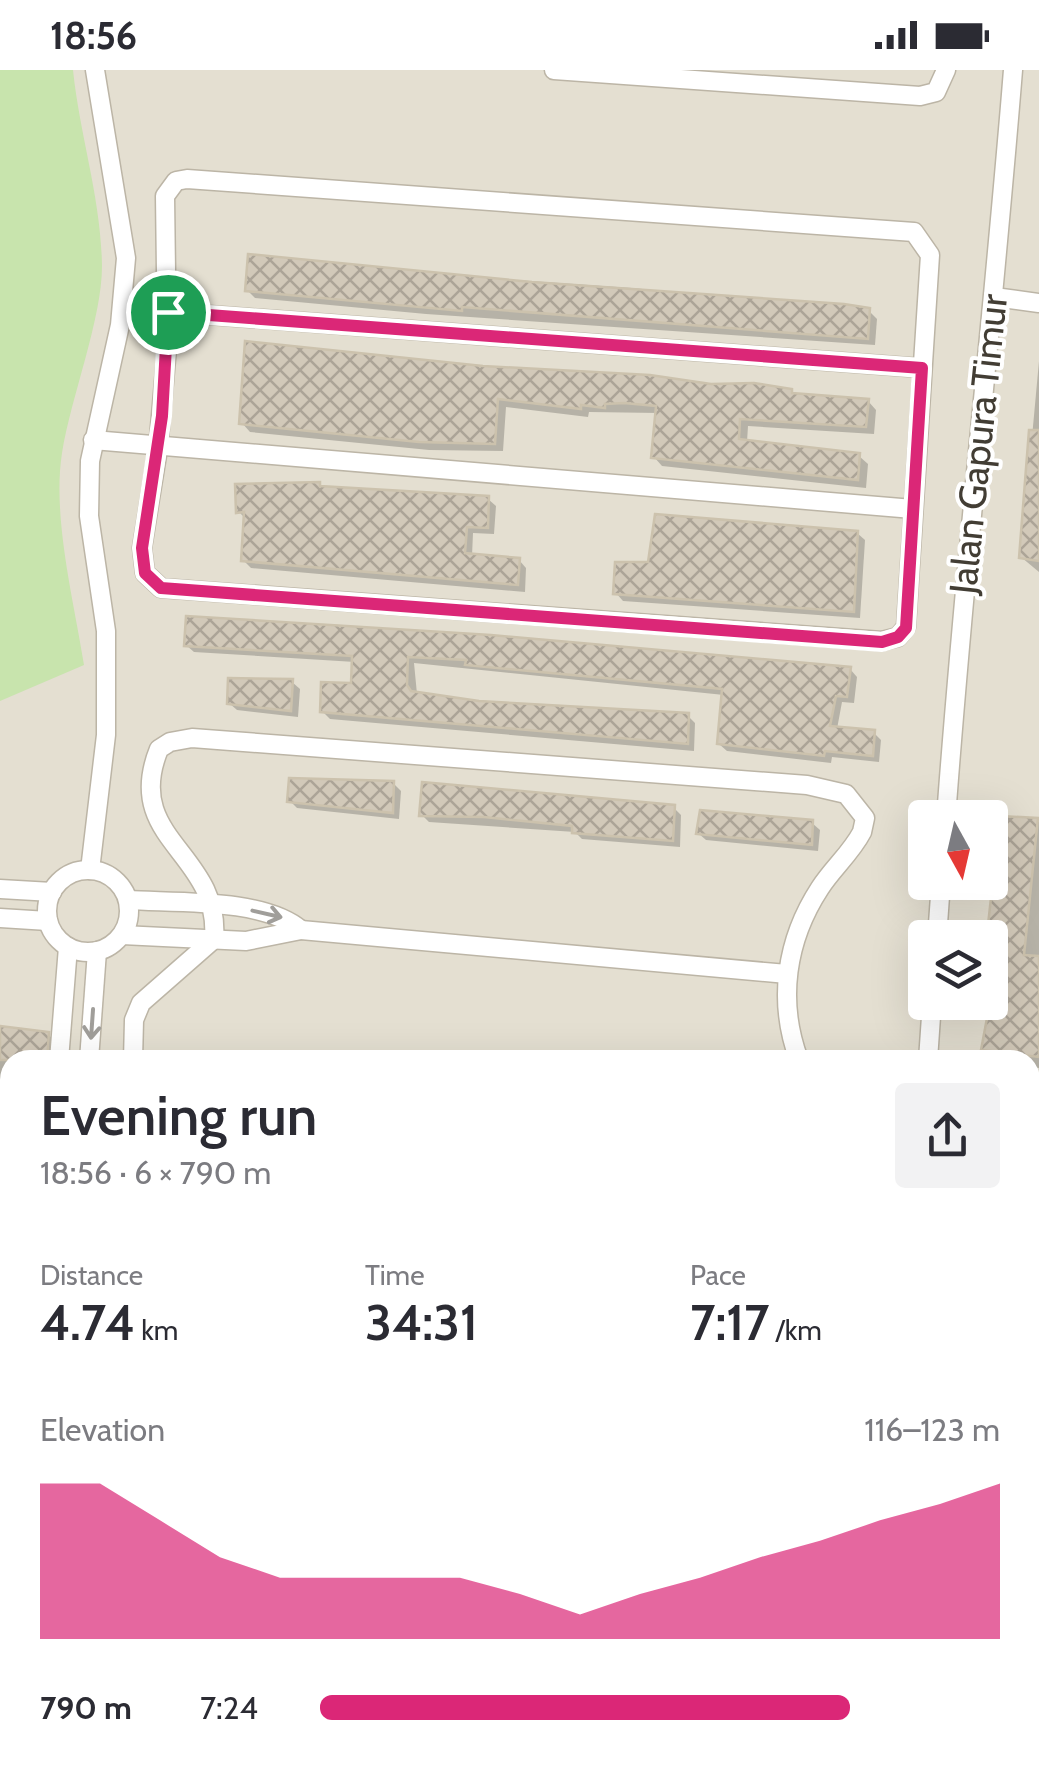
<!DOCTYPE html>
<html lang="en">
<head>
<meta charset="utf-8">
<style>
	:root { --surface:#fff; --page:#f2f2f3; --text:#2b2b33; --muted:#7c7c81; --accent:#db2777 }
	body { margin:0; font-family:Cabin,sans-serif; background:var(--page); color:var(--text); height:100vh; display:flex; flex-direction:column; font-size:38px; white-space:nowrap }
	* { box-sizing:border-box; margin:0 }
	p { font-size:32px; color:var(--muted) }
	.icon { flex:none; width:55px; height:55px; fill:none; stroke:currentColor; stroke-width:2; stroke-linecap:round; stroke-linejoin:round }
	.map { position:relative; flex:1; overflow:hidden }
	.sheet { position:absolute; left:0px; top:980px; width:1040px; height:715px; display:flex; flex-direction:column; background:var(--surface); border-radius:30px 30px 0 0; box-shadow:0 10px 40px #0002 }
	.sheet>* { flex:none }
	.needle { width:65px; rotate:172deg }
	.tools { position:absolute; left:908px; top:730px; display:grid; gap:20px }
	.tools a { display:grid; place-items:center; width:100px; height:100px; border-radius:10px; background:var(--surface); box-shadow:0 10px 40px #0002; font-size:50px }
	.pin { position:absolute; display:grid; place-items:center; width:85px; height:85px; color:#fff; margin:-42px; border:5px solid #fff; border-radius:50%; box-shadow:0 2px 10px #0007 }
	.round { display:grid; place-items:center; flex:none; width:105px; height:105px; border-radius:10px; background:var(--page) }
	.overview { display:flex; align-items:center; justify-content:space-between; height:170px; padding:0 40px }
	h1 { font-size:55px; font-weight:600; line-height:75px }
	.stats { display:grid; grid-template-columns:repeat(3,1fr); gap:15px; height:170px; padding:10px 40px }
	.stats div { display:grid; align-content:center }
	.stats b { font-size:50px; font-weight:600 }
	.stats small { font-size:28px; font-weight:400 }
	.stats p { font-size:28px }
	.chart { height:280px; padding:20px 40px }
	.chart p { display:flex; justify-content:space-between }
	.chart svg { width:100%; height:180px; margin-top:10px; fill:var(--accent); opacity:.7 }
	ul { padding:0 40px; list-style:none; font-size:32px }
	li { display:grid; grid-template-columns:160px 120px 1fr; align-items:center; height:75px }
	li i { height:25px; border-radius:12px; background:var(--accent) }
	.status { display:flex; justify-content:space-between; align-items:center; height:70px; padding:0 50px; background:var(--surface); direction:ltr }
	.status svg { height:28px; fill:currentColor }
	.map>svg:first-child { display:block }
</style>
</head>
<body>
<div class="status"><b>18:56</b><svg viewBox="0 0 49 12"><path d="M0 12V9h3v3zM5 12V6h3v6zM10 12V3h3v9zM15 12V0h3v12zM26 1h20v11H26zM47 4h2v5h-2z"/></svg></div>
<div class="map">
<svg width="1039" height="1695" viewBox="0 0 1039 1695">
	<defs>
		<pattern id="building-cross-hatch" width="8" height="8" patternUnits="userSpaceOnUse" patternTransform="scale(2.5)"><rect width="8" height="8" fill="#d2c9b9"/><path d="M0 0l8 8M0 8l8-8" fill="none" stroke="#aca497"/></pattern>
	</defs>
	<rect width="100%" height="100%" fill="#f1ede3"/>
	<path fill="#e4dfd1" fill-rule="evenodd" d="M0 0H1039V1695H0ZM925 748H990V812H925ZM925 868H990V932H925ZM10 990H1030V1685H10Z"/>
	<path fill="#c8e4ad" d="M0 0H73C80 67 101 128 102 196 102 249 71 327 62 383 52 447 74 531 84 595L0 631Z"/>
	<g fill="#0003">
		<path d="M339 198 632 218 869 241 877 249 875 275 426 244 255 228 247 220Z"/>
		<path d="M1039 291V502L1021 487Z"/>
		<path d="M483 298 868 331 876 340 874 364 748 356 747 372 859 386 868 394 866 418 662 396 654 387 658 343 589 342 588 347 506 337 503 381 429 380 250 362 242 353Z"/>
		<path d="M319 414 324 419 488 429 496 436 494 464 473 463 472 486 519 490 526 498 525 522 251 498 243 490 246 449 239 442Z"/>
		<path d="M857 463 865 470 860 548 623 531 616 523 650 495Z"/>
		<path d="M186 575 850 599 857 607 854 633 842 632 837 659 874 663 881 670 879 692 832 687 831 693 727 681 719 674 724 625 414 593 417 624 479 633 688 646 695 653 694 681 330 649 322 641 353 615 355 592 194 582Z"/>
		<path d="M292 612 300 619 298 647 237 640 229 633Z"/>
		<path d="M393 713 401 721 399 749 297 738 290 731Z"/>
		<path d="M674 738 681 745 680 777 582 769 575 762 429 752 422 745Z"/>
		<path d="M1037 750 1039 752V998L1030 997V990H995L984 979 997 861 991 854Z"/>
		<path d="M812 753 820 760 818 781 706 770 698 763Z"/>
		<path d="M0 958 48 964 55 972 54 990H10V1012L0 1011Z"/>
		<path d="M0 1040 10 1042V1057L0 1056Z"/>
		<path d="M1035 1052H1039V1280H1030V1067Z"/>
		<path d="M0 1079 10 1080V1197L0 1196Z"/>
		<path d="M0 1386 10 1387V1530L0 1532Z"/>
		<rect x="1030" y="1411" width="9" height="216"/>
		<path d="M556 1685H635V1695H555Z"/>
		<path d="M986 1685H1023L1033 1695H929L930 1686 985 1690Z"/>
	</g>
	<g fill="url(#building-cross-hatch)" stroke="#ccc2ad" stroke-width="2.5">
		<path d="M248 184 532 212 844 234 870 238 868 269 462 237V241L245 221Z"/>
		<path d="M245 271 483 296 650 305 711 314 754 313 792 319V323L869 329 866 357 740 349 739 369 860 383 858 410 651 388 656 336 624 333 605 334V338L581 335V339L498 329 495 374 419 372 239 354Z"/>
		<path d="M1029 360H1039V491L1019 488Z"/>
		<path d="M320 412V416L489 426 488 458 467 457 465 483 520 488 518 515 241 491 244 442 236 443 235 414Z"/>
		<path d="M655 444 858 461 854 542 613 524 615 492H648Z"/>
		<path d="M186 546 491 565 851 597 847 627 836 626 830 656 875 660 873 686 825 681 824 686 717 674 722 619 465 595 466 590 408 587 407 615 411 621 479 631 689 643 688 674 320 642 321 612 351 613 352 586 184 576Z"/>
		<path d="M228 608 293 609 291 641 227 634Z"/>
		<path d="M289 708 394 711 393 743 287 732Z"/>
		<path d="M422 712 675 735 673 771 572 763V756L484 747 419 746Z"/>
		<path d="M700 740 813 750 812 775 696 764Z"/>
		<path d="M1000 746 1038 748 1024 885 1039 886V987L981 980 990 932 995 856 988 855Z"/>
		<path d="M0 956 49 962 47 990H0Z"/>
	</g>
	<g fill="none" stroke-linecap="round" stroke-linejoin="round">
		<defs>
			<g id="street">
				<path d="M554 0 920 26 936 22 946 0"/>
				<path d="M187 109 914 162 930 185 906 557 898 567 882 571 161 518 145 503 142 478 158 379 167 278 165 126 176 111Z"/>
				<path d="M994 227 1039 233"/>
				<path d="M169 242 922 298"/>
				<path d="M93 370 913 439"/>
				<path d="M946 748C964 498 993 249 1013 0"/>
				<path d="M90 800 106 665V561L89 446 90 391 120 255 126 188 95 0"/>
				<circle cx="88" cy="841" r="41"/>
				<path d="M0 819 52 822"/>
				<path d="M0 848 48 851"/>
				<path d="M301 860 787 904"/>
				<path d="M122 865 246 871 301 860C264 828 176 833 128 830"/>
				<path d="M937 868 941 812"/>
				<path d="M59 990 68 877"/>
				<path d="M89 990 97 881"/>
				<path d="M133 990 134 950 141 933 214 869C221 782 122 770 159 679L170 672 192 668 807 715 846 724 865 748 862 762C851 783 833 798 820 818 786 870 777 931 799 990"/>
				<path d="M928 990 932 932"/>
				<path d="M1030 1315 1039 1316"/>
				<path d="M0 1533H10"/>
				<path d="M7 1695 10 1650"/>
				<path d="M36 1695 37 1685"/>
				<path d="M809 1695 810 1685"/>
				<path d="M877 1695 878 1685"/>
			</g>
		</defs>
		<use href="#street" stroke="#bcb5a6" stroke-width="21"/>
		<use href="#street" stroke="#fff" stroke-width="18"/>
	</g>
	<defs><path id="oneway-shaft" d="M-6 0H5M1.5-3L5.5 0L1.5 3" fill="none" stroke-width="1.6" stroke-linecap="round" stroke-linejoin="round" transform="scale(2.5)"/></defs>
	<g stroke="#a09e9a">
		<use href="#oneway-shaft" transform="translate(267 844) rotate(13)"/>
		<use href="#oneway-shaft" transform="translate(92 954) rotate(94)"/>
	</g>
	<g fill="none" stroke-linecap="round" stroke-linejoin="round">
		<defs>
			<path id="route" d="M168 242 922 298 906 558 898 567 882 572 161 518 145 503 142 478 162 346Z"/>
		</defs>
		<use href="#route" stroke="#fff" stroke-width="20"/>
		<use href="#route" stroke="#db2777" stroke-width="12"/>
	</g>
	<g text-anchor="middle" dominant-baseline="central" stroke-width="8" stroke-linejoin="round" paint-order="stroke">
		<g font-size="38" fill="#423d34" stroke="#fff">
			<text transform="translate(978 374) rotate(-84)">Jalan Gapura Timur</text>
		</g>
	</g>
</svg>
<div class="tools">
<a><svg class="needle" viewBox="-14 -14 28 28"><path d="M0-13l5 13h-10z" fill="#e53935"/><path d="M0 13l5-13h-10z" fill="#7c7c81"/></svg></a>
<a><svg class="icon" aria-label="layers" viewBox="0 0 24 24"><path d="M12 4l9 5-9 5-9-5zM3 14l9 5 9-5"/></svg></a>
</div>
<div class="pin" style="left:168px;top:242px;background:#1e9e55"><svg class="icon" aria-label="arrive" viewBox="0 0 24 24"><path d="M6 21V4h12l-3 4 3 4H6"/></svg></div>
<section class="sheet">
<div class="overview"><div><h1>Evening run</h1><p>18:56 · 6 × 790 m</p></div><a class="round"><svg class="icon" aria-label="share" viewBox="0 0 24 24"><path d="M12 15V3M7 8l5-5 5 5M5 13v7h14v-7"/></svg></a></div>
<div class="stats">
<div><p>Distance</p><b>4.74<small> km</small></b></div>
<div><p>Time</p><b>34:31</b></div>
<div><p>Pace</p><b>7:17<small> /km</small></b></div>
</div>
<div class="chart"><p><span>Elevation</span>116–123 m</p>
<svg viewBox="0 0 160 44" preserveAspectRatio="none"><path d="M0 44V6L10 6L20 15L30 24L40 29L50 29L60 29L70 29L80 33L90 38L100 33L110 29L120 24L130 20L140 15L150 11L160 6V44z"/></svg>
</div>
<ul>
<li><b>790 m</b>7:24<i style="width:78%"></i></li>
</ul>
</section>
</div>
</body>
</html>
